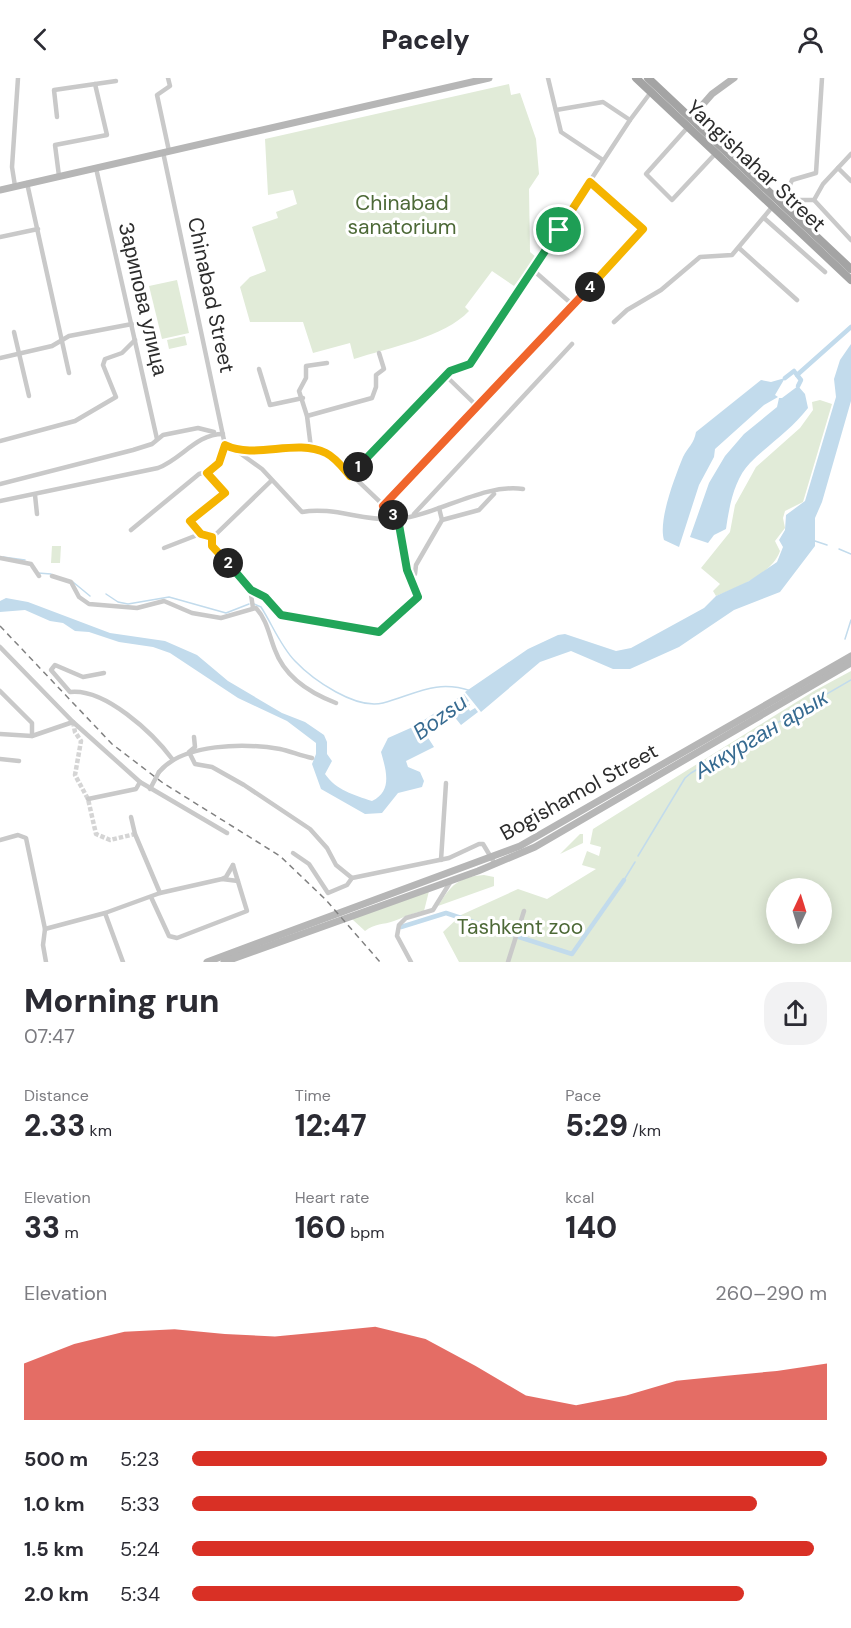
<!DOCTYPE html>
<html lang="en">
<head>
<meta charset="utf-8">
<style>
	:root { --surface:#fff; --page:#f2f2f3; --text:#2b2b33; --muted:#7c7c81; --accent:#d93025 }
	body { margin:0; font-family:"DM Sans",sans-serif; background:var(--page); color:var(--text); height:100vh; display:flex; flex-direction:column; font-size:22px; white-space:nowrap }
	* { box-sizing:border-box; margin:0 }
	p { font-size:20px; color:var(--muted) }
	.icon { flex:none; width:33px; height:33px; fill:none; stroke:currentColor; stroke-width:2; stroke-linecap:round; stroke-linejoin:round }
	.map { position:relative; height:884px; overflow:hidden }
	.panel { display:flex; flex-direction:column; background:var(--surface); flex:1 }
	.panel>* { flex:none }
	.needle { width:39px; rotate:4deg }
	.controls { position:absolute; left:766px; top:800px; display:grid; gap:12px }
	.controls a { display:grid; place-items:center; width:66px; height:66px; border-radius:50%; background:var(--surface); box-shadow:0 3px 15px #0003; font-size:30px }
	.pin { position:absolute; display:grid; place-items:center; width:51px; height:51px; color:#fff; margin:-26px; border:3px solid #fff; border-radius:50%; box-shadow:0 2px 6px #0007 }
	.km { position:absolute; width:30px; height:30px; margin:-15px; border-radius:50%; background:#222; color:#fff; font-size:16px; line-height:30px; text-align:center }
	.round { display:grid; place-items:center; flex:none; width:63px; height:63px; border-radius:24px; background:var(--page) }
	.overview { display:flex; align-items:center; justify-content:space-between; height:102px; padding:0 24px }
	h1 { font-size:33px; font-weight:800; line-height:45px }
	.stats { display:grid; grid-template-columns:repeat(3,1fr); gap:9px; height:102px; padding:6px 24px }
	.stats div { display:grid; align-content:center }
	.stats b { font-size:30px; font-weight:800 }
	.stats small { font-size:16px; font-weight:400 }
	.stats p { font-size:16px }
	.chart { height:168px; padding:12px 24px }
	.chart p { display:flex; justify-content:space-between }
	.chart svg { width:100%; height:108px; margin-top:6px; fill:var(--accent); opacity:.7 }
	ul { padding:0 24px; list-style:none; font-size:20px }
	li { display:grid; grid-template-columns:96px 72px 1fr; align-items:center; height:45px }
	li i { height:15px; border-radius:8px; background:var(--accent) }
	header { display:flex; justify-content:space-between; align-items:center; height:78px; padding:0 24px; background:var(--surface); font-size:27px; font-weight:800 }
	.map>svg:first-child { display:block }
</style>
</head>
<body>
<header><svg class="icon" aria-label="back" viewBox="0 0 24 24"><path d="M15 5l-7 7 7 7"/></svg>Pacely<svg class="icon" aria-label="person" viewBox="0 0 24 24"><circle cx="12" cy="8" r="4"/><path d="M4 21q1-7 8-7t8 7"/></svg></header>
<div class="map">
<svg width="851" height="884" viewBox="0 0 851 884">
	<rect width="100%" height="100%" fill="#fff"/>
	<g fill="#e1ebd8" fill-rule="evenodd">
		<path d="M509 6 511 17 520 15 536 61 539 96 529 111 530 174 536 179 514 208 492 193 465 229 469 233C445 259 388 270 354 281L350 265 313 275 303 244H250L240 209 250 199 266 193 252 149 278 140 276 134 297 126 293 112 268 117 265 61Z"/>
		<path d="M177 202 189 255 162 261 149 208Z"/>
		<path d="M185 258 187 267 169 271 167 262Z"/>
		<path d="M820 322 832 326 803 424 785 433 783 440 785 450 775 463 780 473C772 496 738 509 716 518L713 513 720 506 701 490 730 454 735 427 756 389 800 350 813 332 812 324Z"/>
		<path d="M52 468H61L60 485H51Z"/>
		<path d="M851 593V884H459L443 854 461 837 518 811 547 821 596 791 582 787 587 773 599 778 601 769 590 766 593 751 814 613ZM777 810H822V855H777Z"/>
		<path d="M580 756H583V765L560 776Z"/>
		<path d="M484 797 494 799V808L438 828C451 807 458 799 484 797Z"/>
		<path d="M429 813 424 833C412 835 405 839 394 843 383 847 375 845 365 853L352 841Z"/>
	</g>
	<g fill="#c2dbec">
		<path d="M851 266V323L822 424 815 440V468L780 514 734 532 679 569 630 591H613L571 573 540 584 481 634 465 614 528 571 558 557 565 556 616 573 631 570 704 530 716 518 749 503 777 484 783 469 779 462 785 452 786 437 805 423 836 319 834 301 840 282Z"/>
		<path d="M785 300 775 317 778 319 764 327 715 371 714 379 699 407 679 469 664 462C658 442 675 399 683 379 688 369 694 366 696 354L761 302 771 304Z"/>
		<path d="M798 308 805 316 808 330C791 352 769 366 750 385 734 401 729 430 726 451L714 457 708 465 690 459 709 405 725 378 744 356 777 329 779 320H782Z"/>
		<path d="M6 520 28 524 110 555 165 563 197 577 228 603 282 635 305 644 324 657 327 664V676L332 683 325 696C336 712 354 717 372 723 393 713 386 692 381 674L388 660 415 648 464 616 469 623 423 652 434 669 406 683 408 689 420 694 424 703 422 709 398 715 382 735 365 736 321 711 312 686 316 676V665L287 643 238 620 170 575 153 569 119 564 89 554 75 553 63 545 50 543 25 532 0 534V523Z"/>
		<path d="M466 626H470L468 630 470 633 475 630 478 634 461 647 453 637Z"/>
	</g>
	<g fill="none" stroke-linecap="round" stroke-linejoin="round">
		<g stroke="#c2dbec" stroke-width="1.5">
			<path d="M815 463 827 467"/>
			<path d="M839 471 851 476"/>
			<path d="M3 479 25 482"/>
			<path d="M38 495 51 496"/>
			<path d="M73 504 90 518"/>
			<path d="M106 516 118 524 128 526 169 519 226 535 249 526"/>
			<path d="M254 526 261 529C272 546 281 569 295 583 313 602 356 632 383 625 416 616 436 601 471 613"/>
			<path d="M845 561 851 542"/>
			<path d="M638 778 685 700 691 695 851 602"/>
			<path d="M624 802 635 784"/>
		</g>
		<g stroke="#c2dbec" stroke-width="4.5">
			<path d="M797 297 801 302 798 308"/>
			<path d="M785 300 794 293 797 297 851 249"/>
			<path d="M401 849 446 835 513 857"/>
			<path d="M519 859 572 876 624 802"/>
		</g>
		<path stroke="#d5d5d5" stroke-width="4.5" stroke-dasharray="4.5 2" stroke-linecap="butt" d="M73 644 75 654 81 663 75 697 88 721 96 756 110 762 135 756"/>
		<g stroke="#c9c9c9" stroke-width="4.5">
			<path d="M168 0 170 8 157 17 169 73"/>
			<path d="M548 0 561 54 603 82"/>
			<path d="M556 32 603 24 630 42"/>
			<path d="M57 39 54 12 116 3"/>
			<path d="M688 49 646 96 672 122 716 75"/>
			<path d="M96 90 157 361"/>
			<path d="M838 90 851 103"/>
			<path d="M59 98 55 67 107 57 95 6"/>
			<path d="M27 105 69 295"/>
			<path d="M15 108 12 89 18 0"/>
			<path d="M786 117 796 122H814L823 106 851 76"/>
			<path d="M814 122 851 162"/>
			<path d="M779 123 786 117 792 102 816 95 822 0"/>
			<path d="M764 140 825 194"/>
			<path d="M0 159 38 151"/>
			<path d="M739 170 797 222"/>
			<path d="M533 192 573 227"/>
			<path d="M614 244 627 232 661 212 700 179 732 177 773 128"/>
			<path d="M14 254 29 318"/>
			<path d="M0 280 52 268 69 258 132 246"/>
			<path d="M259 291 270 327 303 320"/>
			<path d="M446 298 478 329"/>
			<path d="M307 338 372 320 376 309V297L384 291 379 275"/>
			<path d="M0 363 75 343 116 319 103 287 105 281 122 275 135 262"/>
			<path d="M225 367 237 373 311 370 335 381 398 441 407 492 418 519 382 552 376 554 284 538 265 519 251 512"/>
			<path d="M311 370 307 338 299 313 306 300V288L327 285"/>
			<path d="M237 373 262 391 302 434C333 428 365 444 398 441 437 437 484 405 523 411"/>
			<path d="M207 395 225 415 191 443 200 456 211 459"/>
			<path d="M350 398 450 293 470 286 630 42 651 14"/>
			<path d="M0 406 133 372 152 366 163 357 198 350 214 354"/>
			<path d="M35 417 37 436"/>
			<path d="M0 423 158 390C182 381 196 356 223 356"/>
			<path d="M383 428 643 153 590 104"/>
			<path d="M414 436 572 266"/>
			<path d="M442 442 479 432 494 416"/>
			<path d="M131 452 199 396 214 392 223 377 225 367 163 74"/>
			<path d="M164 470 200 456"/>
			<path d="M0 480 31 486 39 498"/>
			<path d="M415 496 416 487 442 442 439 430"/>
			<path d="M52 498 71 504 79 519 89 526 137 530 164 523 192 535 221 540 256 530C267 542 269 557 275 572 285 600 310 615 336 625"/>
			<path d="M253 530 250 510 212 468 211 461 271 403"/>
			<path d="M0 569 73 644 32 658 0 656"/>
			<path d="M104 595 83 599 55 587 51 592 70 614C105 610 153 655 173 682"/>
			<path d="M0 613 32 645V658"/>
			<path d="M73 644 140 704 227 755"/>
			<path d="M194 659 195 669 189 674 195 686 212 689 244 707 310 751 327 770 336 787 352 800"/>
			<path d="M0 681 19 683"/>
			<path d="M159 694C183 665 245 665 280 671 290 673 301 678 312 680"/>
			<path d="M88 721 136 711 140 704"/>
			<path d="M131 739 135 756 160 815"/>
			<path d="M0 762 18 757 26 760 45 851 43 867 46 884"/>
			<path d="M293 775 309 786 328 815 347 807 352 800 449 780 479 766H483L495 786"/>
			<path d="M441 782 446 705"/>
			<path d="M222 801 238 803"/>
			<path d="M151 819 169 858 177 860 247 833 233 787"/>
			<path d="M105 835 123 884"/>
			<path d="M45 851 105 835 160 815 222 801 226 799 233 787"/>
			<path d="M411 884 397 858 399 847 406 840 433 832 451 803"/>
			<path d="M508 884 524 833"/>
		</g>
		<g stroke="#b6b6b6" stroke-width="7">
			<path d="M691 40 712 16 734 0"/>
			<path d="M0 112 489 0"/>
			<path d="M207 884 520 768 851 578"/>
			<path d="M224 884 478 793 535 769 851 585"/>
		</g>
		<g stroke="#a4a4a4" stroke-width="8">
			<path d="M636 0 851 202"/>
			<path d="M648 0 851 191"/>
		</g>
		<path stroke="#818181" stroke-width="1.5" stroke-dasharray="6 4.5" stroke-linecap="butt" d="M0 548 112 666 163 705 280 778 326 822 380 884"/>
		<path stroke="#c9c9c9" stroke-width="4.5" d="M150 711 159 694"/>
	</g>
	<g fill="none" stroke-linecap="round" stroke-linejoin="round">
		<defs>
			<path id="split-1" d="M358 389 450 293 470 286 559 152"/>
			<path id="split-2" d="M228 485 212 468V459L201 456 190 443 225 415 207 395 219 385 225 367C256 382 295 360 326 375 336 380 343 390 350 398L358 389"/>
			<path id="split-3" d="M228 485 251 512 265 519 281 537 379 554 418 519 407 492 398 441 393 437"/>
			<path id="split-4" d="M393 437 383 428 590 209"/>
			<path id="split-5" d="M559 152 590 104 643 151 590 209"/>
		</defs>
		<use href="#split-1" stroke="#fff" stroke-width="12"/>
		<use href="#split-2" stroke="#fff" stroke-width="12"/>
		<use href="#split-3" stroke="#fff" stroke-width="12"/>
		<use href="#split-4" stroke="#fff" stroke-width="12"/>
		<use href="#split-5" stroke="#fff" stroke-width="12"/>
		<use href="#split-1" stroke="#22a559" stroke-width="8"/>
		<use href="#split-2" stroke="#f5b400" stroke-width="8"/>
		<use href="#split-3" stroke="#22a559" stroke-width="8"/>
		<use href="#split-4" stroke="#f0652b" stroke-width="8"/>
		<use href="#split-5" stroke="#f5b400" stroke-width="8"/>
	</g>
	<g text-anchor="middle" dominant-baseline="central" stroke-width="6" stroke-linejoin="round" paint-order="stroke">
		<g font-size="21" fill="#2c2c2c" stroke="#fff">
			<text transform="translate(756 88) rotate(43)">Yangishahar Street</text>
			<text transform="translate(211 217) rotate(78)">Chinabad Street</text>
			<text transform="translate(143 221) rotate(77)">Зарипова улица</text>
			<text transform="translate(579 714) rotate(-29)">Bogishamol Street</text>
		</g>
		<g font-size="21" fill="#4d6937" stroke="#fff">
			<text x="402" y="125">Chinabad<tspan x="402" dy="24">sanatorium</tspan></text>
			<text x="520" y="849">Tashkent zoo</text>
		</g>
		<g font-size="22" font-style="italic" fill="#376b91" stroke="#fff">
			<text transform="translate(440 639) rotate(-36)">Bozsu</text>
			<text transform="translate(761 656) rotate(-31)">Аккурган арык</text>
		</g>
	</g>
</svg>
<div class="controls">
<a><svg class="needle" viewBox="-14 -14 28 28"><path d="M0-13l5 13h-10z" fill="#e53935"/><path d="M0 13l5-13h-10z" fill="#7c7c81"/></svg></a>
</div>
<div class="pin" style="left:559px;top:152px;background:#1e9e55"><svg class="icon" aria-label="arrive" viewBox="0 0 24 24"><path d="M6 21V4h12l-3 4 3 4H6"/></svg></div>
<b class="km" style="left:358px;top:389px">1</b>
<b class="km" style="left:228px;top:485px">2</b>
<b class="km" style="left:393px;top:437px">3</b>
<b class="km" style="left:590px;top:209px">4</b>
</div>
<section class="panel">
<div class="overview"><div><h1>Morning run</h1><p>07:47</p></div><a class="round"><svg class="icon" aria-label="share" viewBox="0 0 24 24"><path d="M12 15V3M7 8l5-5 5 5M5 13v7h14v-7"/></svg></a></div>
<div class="stats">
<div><p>Distance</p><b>2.33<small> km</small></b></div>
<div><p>Time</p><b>12:47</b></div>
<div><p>Pace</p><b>5:29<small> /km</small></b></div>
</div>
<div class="stats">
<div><p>Elevation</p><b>33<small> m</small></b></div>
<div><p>Heart rate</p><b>160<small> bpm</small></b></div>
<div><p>kcal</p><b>140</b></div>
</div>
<div class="chart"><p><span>Elevation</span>260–290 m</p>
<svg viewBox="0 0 160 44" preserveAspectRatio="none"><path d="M0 44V21L10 13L20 8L30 7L40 9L50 10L60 8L70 6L80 11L90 22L100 34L110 38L120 34L130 28L140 26L150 24L160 21V44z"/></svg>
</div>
<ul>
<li><b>500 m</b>5:23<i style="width:100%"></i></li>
<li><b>1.0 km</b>5:33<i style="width:89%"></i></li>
<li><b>1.5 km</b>5:24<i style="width:98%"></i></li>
<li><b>2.0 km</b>5:34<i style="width:87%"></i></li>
</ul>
</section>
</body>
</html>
